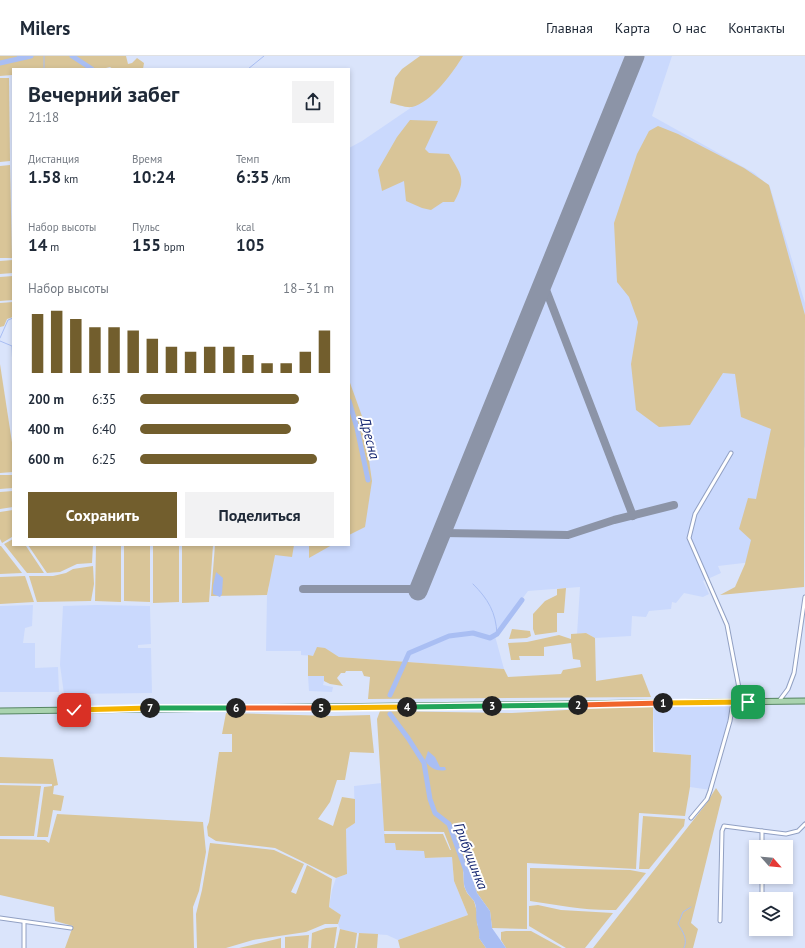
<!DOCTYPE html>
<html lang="ru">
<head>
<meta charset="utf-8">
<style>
	:root { --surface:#fff; --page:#f2f2f3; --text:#1f2937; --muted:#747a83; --line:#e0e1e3; --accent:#725e2d }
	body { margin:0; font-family:"PT Sans",sans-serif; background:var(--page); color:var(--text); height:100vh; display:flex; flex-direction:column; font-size:15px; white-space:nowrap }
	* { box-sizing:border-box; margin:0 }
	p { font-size:13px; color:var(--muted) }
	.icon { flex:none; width:22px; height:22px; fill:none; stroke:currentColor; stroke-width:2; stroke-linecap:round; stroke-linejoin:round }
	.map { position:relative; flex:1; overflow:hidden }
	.details { position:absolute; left:12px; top:12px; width:338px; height:478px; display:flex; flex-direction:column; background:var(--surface); border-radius:0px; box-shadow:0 2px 6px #0003 }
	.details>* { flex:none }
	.needle { width:26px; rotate:117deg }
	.controls { position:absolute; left:749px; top:784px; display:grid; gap:8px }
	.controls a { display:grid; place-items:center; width:44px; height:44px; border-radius:0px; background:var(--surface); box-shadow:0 2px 6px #0003; font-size:20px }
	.pin { position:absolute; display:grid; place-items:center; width:34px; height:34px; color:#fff; margin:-17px; border-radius:8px; box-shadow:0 2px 6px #0006 }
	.km { position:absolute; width:20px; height:20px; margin:-10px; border-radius:50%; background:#222; color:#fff; font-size:11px; line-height:20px; text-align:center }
	.round { display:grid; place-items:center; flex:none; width:42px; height:42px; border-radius:0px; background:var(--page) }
	.overview { display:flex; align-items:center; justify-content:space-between; height:68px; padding:0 16px }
	h1 { font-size:22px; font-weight:600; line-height:30px }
	.figures { display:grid; grid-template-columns:repeat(3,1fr); gap:6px; height:68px; padding:4px 16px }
	.figures div { display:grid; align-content:center }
	.figures b { font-size:17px; font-weight:600 }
	.figures small { font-size:11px; font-weight:400 }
	.figures p { font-size:11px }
	.chart { height:112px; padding:8px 16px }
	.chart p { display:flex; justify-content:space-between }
	.chart svg { width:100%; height:72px; margin-top:4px; stroke:var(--accent); stroke-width:6 }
	.primary-button { display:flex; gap:8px; margin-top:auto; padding:8px 16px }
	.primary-button a { flex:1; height:46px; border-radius:0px; background:var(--accent); color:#fff; font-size:16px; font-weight:600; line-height:46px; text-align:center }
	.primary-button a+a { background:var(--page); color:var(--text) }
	ul { padding:0 16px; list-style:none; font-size:13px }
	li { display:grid; grid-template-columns:64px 48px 1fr; align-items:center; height:30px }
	li i { height:10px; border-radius:5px; background:var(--accent) }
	header { display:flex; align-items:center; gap:24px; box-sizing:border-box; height:56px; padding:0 20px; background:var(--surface); border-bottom:1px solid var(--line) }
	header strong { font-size:19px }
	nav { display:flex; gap:22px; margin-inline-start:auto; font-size:14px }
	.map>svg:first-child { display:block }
</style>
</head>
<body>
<header>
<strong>Milers</strong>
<nav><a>Главная</a><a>Карта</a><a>О нас</a><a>Контакты</a></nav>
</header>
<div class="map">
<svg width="805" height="892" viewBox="0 0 805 892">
	<rect width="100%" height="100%" fill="#dae4fb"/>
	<g fill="#cad9fd">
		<path d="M462 0H672L652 60 754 117 770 131 805 247V390L752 506 718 510 721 517 703 525 709 538 703 541 684 537 676 547 672 546 671 553 649 555 646 561 632 560 631 580 595 582 586 577 577 578 580 531 528 535 495 580 504 613 339 601 324 592 313 600 301 599V595H266L267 539 269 531 268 523 243 489H349V92L362 85 412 51 419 37Z"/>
		<path d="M33 549 32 570 25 572 23 587H35V612L58 611 59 636H0V550Z"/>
		<path d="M97 549 150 550 151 588 138 589V592H151L152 637 64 638 60 609 63 550Z"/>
		<path d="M308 620H325L323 629 333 631 332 636 309 635Z"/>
		<path d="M728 650 733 655 711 734 690 731 691 699 655 696 653 651Z"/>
		<path d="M382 727 385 787H395L396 794 425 795V802L452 801 454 825 468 859 398 884 387 879 357 877 340 873 338 868 341 859 329 851 332 834 336 822 347 818 346 773 355 767 354 730Z"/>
	</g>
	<g fill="#d9c598">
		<path d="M0 0H126L128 8 132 7 137 2 144 7 143 13H113L110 11 102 13H13V105H12V19L0 20Z"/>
		<path d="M420 0H463C454 15 431 47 412 51 406 52 396 48 390 47L395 22 402 13Z"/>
		<path d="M0 22H9L10 105 0 106Z"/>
		<path d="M410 64 438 65 425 93 429 97 449 98C461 119 467 123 454 146H443L431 154 422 152 406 145 404 125 382 135 378 114 397 81Z"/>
		<path d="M658 70 678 78 744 112 769 129 805 259 804 531 720 539 735 531 745 508 751 484 739 473 748 442 756 443 771 373 741 361 735 318 723 317 690 369 659 371 636 354 631 308 638 266 629 241 617 226 614 167 637 98 649 75Z"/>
		<path d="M10 109 12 202H0V110Z"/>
		<path d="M13 204V217L0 218V205Z"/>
		<path d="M13 220V244L0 245V221Z"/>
		<path d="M13 246V261L7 263 4 270 0 271V247Z"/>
		<path d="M0 308 13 393V416L0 417Z"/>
		<path d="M349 324 363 363 372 425 365 471 349 479Z"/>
		<path d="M0 419H13V432L0 433Z"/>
		<path d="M13 435V451L0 453V436Z"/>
		<path d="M13 454V482L12 481 2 487 0 483V456Z"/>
		<path d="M13 483V489H27L26 490 44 517H27L4 488Z"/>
		<path d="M28 489H93L92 507 77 508 60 516 47 517Z"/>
		<path d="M96 489H121V546L95 545Z"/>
		<path d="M124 489H150V546L124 545Z"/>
		<path d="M153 489H179V546L153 547Z"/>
		<path d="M182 489H213L209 546 182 547Z"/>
		<path d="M215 489H294L292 501 275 499 267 539 211 540Z"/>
		<path d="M309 489H332L309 502Z"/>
		<path d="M0 490H1L22 517 0 518Z"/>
		<path d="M93 510 94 528 91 545 37 546 29 520H53L66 517 73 513Z"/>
		<path d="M25 520 34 546 0 548V521Z"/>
		<path d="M566 532 564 557H557V576L535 579 533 573V558L545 545 557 539V533Z"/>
		<path d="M512 573 530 575 531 580 527 582 509 583Z"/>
		<path d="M586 577 595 582 596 625 642 618 651 641 368 643 370 621 364 620 362 615H346L345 617H341L337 622 343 630 330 628 324 625V620H308V599L313 600 317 591 325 592 339 601 504 613 508 621 561 618 563 614 581 611 580 604 573 603 571 587 544 591V600H519L520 604H511L508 587 527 586 559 579 571 583V578Z"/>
		<path d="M653 651V696L691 699 690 731 685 760 639 757 636 813 527 807V873L492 872 490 855 477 837 468 808 463 811 464 830 467 837 474 845 477 856V868L480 874 479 882 486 892H400L398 884 468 859 454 825 452 801 425 802 424 795 396 794 395 787H385L384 778H443L450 794H451L444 776 384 775 377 663 380 655 512 657 602 652Z"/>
		<path d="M226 657 333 660 370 659 374 697 350 696 345 724H337L330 746 318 763 333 770 342 741 355 743V767L346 773 347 818 336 822 275 792 216 785 208 780 207 771 209 766 219 696H232V678H222Z"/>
		<path d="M0 701 53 703 58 729 54 730 53 738 64 740 61 755 53 754 48 781H37L44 731 52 730V728L0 727Z"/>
		<path d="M0 729 41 730 34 780H0Z"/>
		<path d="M716 732 722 741 691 867 698 873 693 892H593L706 748Z"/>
		<path d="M57 758 203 766 206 796 199 835 193 851 194 892H65L73 870 55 865 54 851 0 839V783L45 784 49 787Z"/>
		<path d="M643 760 685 763 684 770 649 813H639Z"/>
		<path d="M210 787 274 794 304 808 291 836 296 838 307 809 332 823 329 851 341 859 338 868H325L306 876 253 884 226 892H197L196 858 202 834Z"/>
		<path d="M530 812 630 814 646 817 616 854C587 855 558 849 530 845Z"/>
		<path d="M538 849 561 854 613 857 585 892H566L529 870V850Z"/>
		<path d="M337 871 334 892H311L312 877 326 872Z"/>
		<path d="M340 873 357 877 355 892H336Z"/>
		<path d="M506 875H531L562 892H506L501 884V876Z"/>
		<path d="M359 877 378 878 377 892H357Z"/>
		<path d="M309 879 308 892H285V881Z"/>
		<path d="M281 882V892H239Z"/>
	</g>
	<g fill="#a9bef3">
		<path d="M216 516 223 522 222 538 220 541 213 538V530Z"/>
		<path d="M428 695 435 701 440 711H445L446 714C437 716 429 712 425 704Z"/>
		<path d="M468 808 477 837 490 855 492 872 506 892H486L479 882C480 875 478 873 477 867 475 859 478 853 474 845 471 841 467 838 465 832 463 827 464 817 463 811Z"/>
	</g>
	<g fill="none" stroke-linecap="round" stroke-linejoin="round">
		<g stroke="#a9bef3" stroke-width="1">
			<path d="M17 0 21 3"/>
			<path d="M44 13V0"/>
			<path d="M248 13 264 0"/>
			<path d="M0 282 8 264 13 262"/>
			<path d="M0 285 12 290 13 313"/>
			<path d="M473 528C488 543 496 556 497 578"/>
			<path d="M684 892C688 883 683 876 678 868L683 856 691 851"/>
		</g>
		<g stroke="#a9bef3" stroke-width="5">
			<path d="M72 0 92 13"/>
			<path d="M0 7 31 0"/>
			<path d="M349 345 357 372 368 424"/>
			<path d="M390 639 409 597 449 580 473 577 490 582 497 578 522 544"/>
			<path d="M390 658 408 682 424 707 430 743 435 757 449 768 466 815"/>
		</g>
		<g stroke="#8c94a7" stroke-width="8">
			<path d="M543 226 633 460"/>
			<path d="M442 477 568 479 614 464 674 449"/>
			<path d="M303 533H419"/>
		</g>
		<path stroke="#8c94a7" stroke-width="19" d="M418 535 635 0"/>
		<defs>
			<g id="minor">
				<path d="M731 397 695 458 689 482 727 569 739 632V646"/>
				<path d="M779 645 788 633 794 617 805 541"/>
				<path d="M691 762 707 743 710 735 730 665 733 646"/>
				<path d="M762 791V775"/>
				<path d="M762 843V821"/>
				<path d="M0 862 71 872"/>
				<path d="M720 865 722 775 724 770 786 778 798 775 805 768"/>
				<path d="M24 892V866"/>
			</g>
			<path id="primary" d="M0 655 805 645"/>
		</defs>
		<use href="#minor" stroke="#91a0c3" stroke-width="5"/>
		<use href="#primary" stroke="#568663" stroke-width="7"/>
		<use href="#minor" stroke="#fff" stroke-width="3"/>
		<use href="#primary" stroke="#a9d3af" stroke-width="5"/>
	</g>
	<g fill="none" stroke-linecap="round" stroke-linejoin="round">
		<defs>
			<path id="split-1" d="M663 647 748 646"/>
			<path id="split-2" d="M578 649 663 647"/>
			<path id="split-3" d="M492 650 578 649"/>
			<path id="split-4" d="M407 651 492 650"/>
			<path id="split-5" d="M321 652 407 651"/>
			<path id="split-6" d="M236 652H321"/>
			<path id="split-7" d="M150 652H236"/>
			<path id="split-8" d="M74 654 150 652"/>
		</defs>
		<use href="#split-1" stroke="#fff" stroke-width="8"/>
		<use href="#split-2" stroke="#fff" stroke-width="8"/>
		<use href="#split-3" stroke="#fff" stroke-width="8"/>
		<use href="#split-4" stroke="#fff" stroke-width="8"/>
		<use href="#split-5" stroke="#fff" stroke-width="8"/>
		<use href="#split-6" stroke="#fff" stroke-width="8"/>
		<use href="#split-7" stroke="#fff" stroke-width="8"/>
		<use href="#split-8" stroke="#fff" stroke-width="8"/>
		<use href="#split-1" stroke="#f5b400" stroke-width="5"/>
		<use href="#split-2" stroke="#f0652b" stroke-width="5"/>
		<use href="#split-3" stroke="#22a559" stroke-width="5"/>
		<use href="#split-4" stroke="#22a559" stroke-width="5"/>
		<use href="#split-5" stroke="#f5b400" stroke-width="5"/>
		<use href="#split-6" stroke="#f0652b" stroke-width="5"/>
		<use href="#split-7" stroke="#22a559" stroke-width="5"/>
		<use href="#split-8" stroke="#f5b400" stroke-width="5"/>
	</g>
	<g text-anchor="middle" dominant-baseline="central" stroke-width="4" stroke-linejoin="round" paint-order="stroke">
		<g font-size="14" font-style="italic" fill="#172872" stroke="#fff">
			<text transform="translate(370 382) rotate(76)">Дресна</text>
			<text transform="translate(471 800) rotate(69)">Грибущинка</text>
		</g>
	</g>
</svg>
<div class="controls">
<a><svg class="needle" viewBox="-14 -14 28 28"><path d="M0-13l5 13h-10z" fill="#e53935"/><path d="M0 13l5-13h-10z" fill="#747a83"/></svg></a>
<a><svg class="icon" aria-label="layers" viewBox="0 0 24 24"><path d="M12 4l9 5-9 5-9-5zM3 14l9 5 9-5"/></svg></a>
</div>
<div class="pin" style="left:748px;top:646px;background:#1e9e55"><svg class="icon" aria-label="arrive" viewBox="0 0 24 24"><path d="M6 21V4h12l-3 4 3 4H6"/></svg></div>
<div class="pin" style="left:74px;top:654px;background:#d93025"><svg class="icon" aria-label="check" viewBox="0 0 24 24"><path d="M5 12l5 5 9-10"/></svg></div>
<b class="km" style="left:663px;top:647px">1</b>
<b class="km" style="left:578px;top:649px">2</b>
<b class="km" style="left:492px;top:650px">3</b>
<b class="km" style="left:407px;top:651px">4</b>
<b class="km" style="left:321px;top:652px">5</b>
<b class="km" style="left:236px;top:652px">6</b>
<b class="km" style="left:150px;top:652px">7</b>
<section class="details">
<div class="overview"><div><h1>Вечерний забег</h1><p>21:18</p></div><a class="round"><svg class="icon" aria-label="share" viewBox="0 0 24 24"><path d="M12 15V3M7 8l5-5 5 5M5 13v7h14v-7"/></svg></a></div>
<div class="figures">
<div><p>Дистанция</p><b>1.58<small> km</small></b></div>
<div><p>Время</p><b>10:24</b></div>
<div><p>Темп</p><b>6:35<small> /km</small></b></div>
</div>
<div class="figures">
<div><p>Набор высоты</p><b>14<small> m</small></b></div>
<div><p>Пульс</p><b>155<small> bpm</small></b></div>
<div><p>kcal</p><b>105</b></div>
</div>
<div class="chart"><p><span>Набор высоты</span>18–31 m</p>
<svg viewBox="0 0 160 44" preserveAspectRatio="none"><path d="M5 44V8M15 44V6M25 44V11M35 44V16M45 44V16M55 44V18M65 44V23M75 44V28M85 44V31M95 44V28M105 44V28M115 44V33M125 44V38M135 44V38M145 44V31M155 44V18"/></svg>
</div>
<ul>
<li><b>200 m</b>6:35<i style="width:82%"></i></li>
<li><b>400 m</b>6:40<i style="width:78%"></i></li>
<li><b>600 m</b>6:25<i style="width:91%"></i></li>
</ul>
<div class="primary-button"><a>Сохранить</a><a>Поделиться</a></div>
</section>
</div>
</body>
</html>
